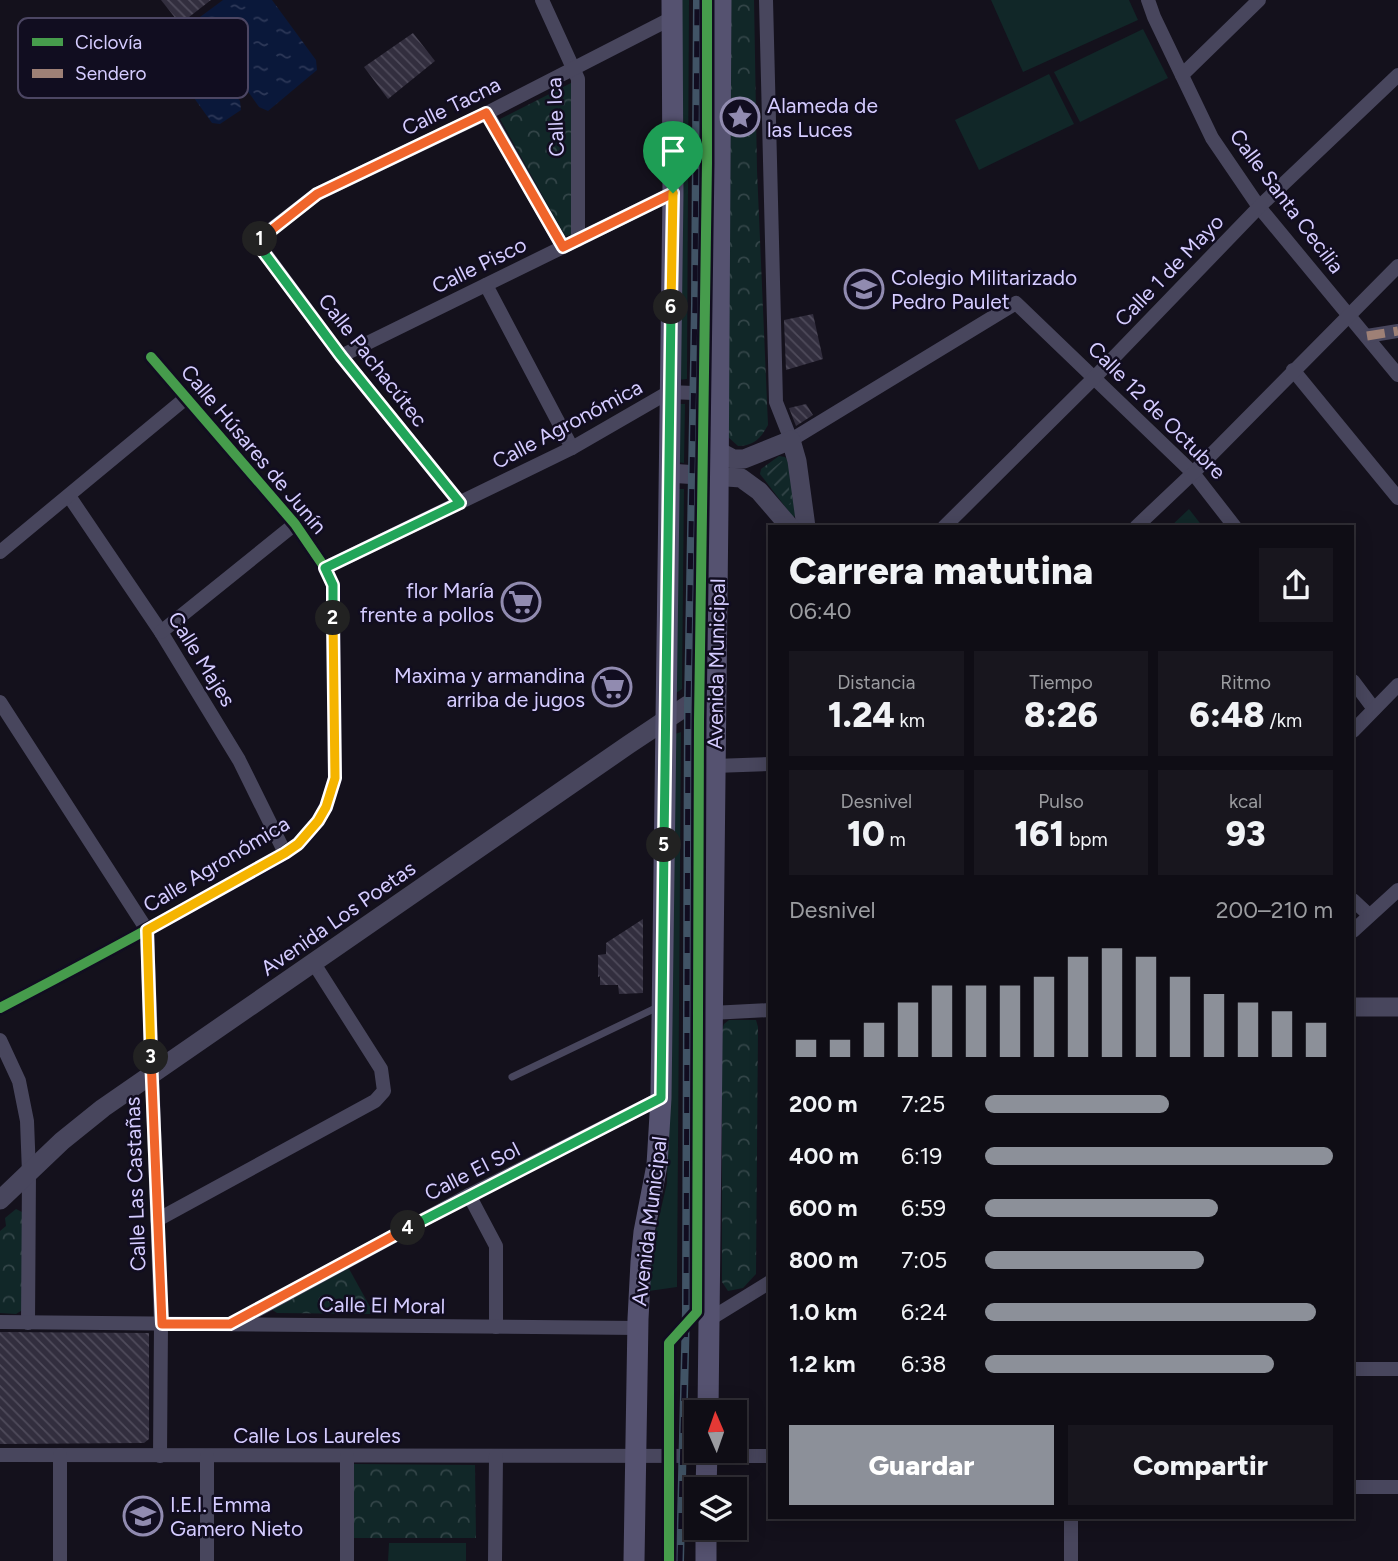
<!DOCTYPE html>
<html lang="es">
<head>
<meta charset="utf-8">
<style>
	:root { --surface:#0f0d15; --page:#18161e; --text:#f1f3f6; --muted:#9b9ca0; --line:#2f2d34; --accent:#8c9099 }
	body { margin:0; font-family:Figtree,sans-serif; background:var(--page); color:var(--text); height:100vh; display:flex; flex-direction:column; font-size:26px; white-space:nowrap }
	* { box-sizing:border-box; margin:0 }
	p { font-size:23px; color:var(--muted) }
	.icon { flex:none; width:38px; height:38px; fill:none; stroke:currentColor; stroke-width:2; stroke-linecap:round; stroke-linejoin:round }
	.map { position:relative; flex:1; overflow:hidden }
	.drawer { position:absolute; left:768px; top:525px; width:586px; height:994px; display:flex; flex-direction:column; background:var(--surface); border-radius:0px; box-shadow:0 4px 18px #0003,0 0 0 2px var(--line) }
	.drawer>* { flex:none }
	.needle { width:46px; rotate:358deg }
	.controls { position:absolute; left:684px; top:1400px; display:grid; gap:14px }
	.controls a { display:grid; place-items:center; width:63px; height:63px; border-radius:0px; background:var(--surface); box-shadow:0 4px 18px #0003,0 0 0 2px var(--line); font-size:35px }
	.pin { position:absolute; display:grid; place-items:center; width:60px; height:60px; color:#fff; margin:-72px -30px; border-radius:50% 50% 50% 0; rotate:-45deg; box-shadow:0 0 7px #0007 }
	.pin .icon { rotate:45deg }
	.km { position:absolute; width:35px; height:35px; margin:-18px; border-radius:50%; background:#222; color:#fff; font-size:19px; line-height:35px; text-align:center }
	.round { display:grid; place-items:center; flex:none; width:74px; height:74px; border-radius:0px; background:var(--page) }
	.summary { display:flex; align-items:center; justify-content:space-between; height:119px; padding:0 21px }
	h1 { font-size:38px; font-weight:800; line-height:52px }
	.metrics { display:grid; grid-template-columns:repeat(3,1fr); gap:10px; height:119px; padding:7px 21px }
	.metrics div { display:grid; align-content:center; border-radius:0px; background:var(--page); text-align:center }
	.metrics b { font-size:35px; font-weight:800 }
	.metrics small { font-size:19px; font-weight:400 }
	.metrics p { font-size:19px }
	.chart { height:196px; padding:14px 21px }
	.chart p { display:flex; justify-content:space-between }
	.chart svg { width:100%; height:126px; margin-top:7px; stroke:var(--accent); stroke-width:6 }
	.cta { display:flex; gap:14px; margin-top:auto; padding:14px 21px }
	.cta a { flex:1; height:80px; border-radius:0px; background:var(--accent); color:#fff; font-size:28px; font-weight:800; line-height:80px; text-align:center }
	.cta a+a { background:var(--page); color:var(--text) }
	ul { padding:0 21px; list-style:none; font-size:23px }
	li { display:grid; grid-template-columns:112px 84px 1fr; align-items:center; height:52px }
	li i { height:18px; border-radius:9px; background:var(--accent) }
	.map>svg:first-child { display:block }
</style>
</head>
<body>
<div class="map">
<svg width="1398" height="1561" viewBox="0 0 1398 1561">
	<defs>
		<pattern id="park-crowns" width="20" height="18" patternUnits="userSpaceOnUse" patternTransform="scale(1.75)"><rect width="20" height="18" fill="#112728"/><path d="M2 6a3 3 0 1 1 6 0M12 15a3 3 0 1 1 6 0" fill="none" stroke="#334548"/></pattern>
		<pattern id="garden-furrows" width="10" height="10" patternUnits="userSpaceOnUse" patternTransform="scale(1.75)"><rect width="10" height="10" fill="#112728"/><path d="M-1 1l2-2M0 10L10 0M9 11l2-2" fill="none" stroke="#334548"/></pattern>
		<pattern id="water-ripples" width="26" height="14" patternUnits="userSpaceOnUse" patternTransform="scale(1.75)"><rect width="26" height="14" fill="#0a183a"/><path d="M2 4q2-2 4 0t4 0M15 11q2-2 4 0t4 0" fill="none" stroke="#2d3858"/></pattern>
		<pattern id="building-back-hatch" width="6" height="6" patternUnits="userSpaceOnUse" patternTransform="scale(1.75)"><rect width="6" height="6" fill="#322e3e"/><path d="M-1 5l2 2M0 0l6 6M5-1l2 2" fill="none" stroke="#4f4b5b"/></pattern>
	</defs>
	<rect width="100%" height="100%" fill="#14111c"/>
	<g fill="#112728">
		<path d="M681 0H689L687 379 678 380Z"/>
		<path d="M991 0H1129L1138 20 1023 72Z"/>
		<path d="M1143 29 1168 78 1080 122 1054 72Z"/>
		<path d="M1049 74 1074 124 979 170 955 120Z"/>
		<path d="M678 404H685L684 463 677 462Z"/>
		<path d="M677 489H684L682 689 673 695Z"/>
		<path d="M1189 509 1203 527H1170Z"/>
		<path d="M681 732 677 1287 649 1291 653 1243 667 1183 675 734Z"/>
		<path d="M389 1543H466V1561H388Z"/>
	</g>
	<g fill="url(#park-crowns)">
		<path d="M728 0H754L757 170 768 425C761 438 754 446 738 446L728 437Z"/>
		<path d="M573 82V235L565 236 500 119Z"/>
		<path d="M779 456 785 457 789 462 796 516 793 517 760 474 761 469Z"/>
		<path d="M729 1020H756L758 1027 756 1274 743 1288 728 1291 722 1282V1030L724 1024Z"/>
		<path d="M16 1209 22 1212 24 1309 16 1314 0 1313V1231L6 1226 5 1218Z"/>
		<path d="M348 1267 374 1314 277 1313 271 1309Z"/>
		<path d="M354 1464 475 1465 476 1538H353Z"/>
	</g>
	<path fill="url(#garden-furrows)" d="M782 461 786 466 791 504 789 505 768 477 767 473Z"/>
	<g fill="url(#water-ripples)">
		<path d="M223 0H272L316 60 317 70 268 111 259 107 201 26 200 17Z"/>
		<path d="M191 32 240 101 241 110 220 124 212 123 161 52 162 46 184 33Z"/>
	</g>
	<g fill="url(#building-back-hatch)">
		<path d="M161 0H211L180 24Z"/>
		<path d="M413 33 435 61 388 99 364 67Z"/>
		<path d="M813 314 823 359 786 370 784 320Z"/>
		<path d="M806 404 813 415 796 426 789 408Z"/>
		<path d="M643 919V993L619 994 618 985H600V976L598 977V955L606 954V943Z"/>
		<path d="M0 1332 149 1333V1439L144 1443 0 1444Z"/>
	</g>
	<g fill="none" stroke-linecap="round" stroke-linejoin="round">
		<path stroke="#48465d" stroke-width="7" d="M512 1077 660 1006"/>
		<g stroke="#48465d" stroke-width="14">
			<path d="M542 0 578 79V240"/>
			<path d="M766 0 776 402 791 440 1016 303 1193 473 1235 527"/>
			<path d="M1148 0 1154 17 1212 138 1259 207 1398 375"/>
			<path d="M1182 75 1259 0"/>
			<path d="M487 113 563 247"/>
			<path d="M486 285 572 448"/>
			<path d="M1367 336 1398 331"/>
			<path d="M341 356 673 193"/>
			<path d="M1293 370 1398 498"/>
			<path d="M69 496 161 632 239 760 285 853"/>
			<path d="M460 503 341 356 256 241 317 194 487 113 672 18"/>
			<path d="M944 527 1094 378 1259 207 1398 75"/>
			<path d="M1136 527 1193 473 1398 266"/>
			<path d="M0 552 186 398"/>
			<path d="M325 568 572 448 669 392 718 394"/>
			<path d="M161 632 295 524"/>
			<path d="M1353 681 1374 709"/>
			<path d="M0 702 147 930 161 1324 160 1456"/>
			<path d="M1353 731 1398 685"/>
			<path d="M714 766 770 764"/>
			<path d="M1353 900 1369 915"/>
			<path d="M1353 931 1398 890"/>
			<path d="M0 1008C73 970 145 931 217 891 247 874 283 860 307 835 322 819 330 799 335 778L333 585 325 568 295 524 151 357"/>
			<path d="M711 1013 770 1010"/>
			<path d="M0 1040 19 1081 27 1121 29 1173 28 1323"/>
			<path d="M469 1195 496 1246V1327"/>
			<path d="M157 1220 375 1101 384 1091 381 1069 313 962"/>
			<path d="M710 1319 770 1282"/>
			<path d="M0 1322 638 1328"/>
			<path d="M232 1324 469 1195 661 1098"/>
			<path d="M1353 1369H1398"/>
			<path d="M0 1455 770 1456"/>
			<path d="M1353 1487H1398"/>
			<path d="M60 1561V1455"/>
			<path d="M207 1561V1456"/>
			<path d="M347 1561V1456"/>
			<path d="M495 1561 496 1456"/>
			<path d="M1071 1561V1517"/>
		</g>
		<g stroke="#48465d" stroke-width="19">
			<path d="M718 451 733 459H744L791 440 797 461 806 527"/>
			<path d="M669 473 741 478 759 491 790 527"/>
			<path d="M1353 1007H1398"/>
			<path d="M0 1200 62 1141 103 1108 628 745 688 705 715 692"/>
		</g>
		<g stroke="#555270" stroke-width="21">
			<path d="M708 1412 718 506 721 0"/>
			<path d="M706 1489 707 1451"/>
			<path d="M634 1561 638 1319 641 1262 644 1232 657 1165 661 1098 673 193 672 0"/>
			<path d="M706 1561V1528"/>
		</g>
		<defs>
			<path id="rail" d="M680 1561 686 1311 688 705 695 304 697 0"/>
		</defs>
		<use href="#rail" stroke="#415466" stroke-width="8"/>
		<use href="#rail" stroke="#110d20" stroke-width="5" stroke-dasharray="16" stroke-linecap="butt"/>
		<path stroke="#9e8076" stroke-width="9" stroke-dasharray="18 9" stroke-linecap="butt" d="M1367 336 1398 331"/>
		<defs>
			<g id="cycleway">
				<path d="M0 1008C73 970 145 931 217 891 247 874 283 860 307 835 322 819 330 799 335 778L333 585 325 568 295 524 151 357"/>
				<path d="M669 1561V1343L697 1312 699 721 707 163V0"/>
			</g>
		</defs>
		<use href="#cycleway" stroke="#110d20" stroke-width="15"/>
		<use href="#cycleway" stroke="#469c4c" stroke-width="10"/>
	</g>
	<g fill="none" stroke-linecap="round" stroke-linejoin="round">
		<defs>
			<path id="split-1" d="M260 239 317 194 486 113 563 247 673 193"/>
			<path id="split-2" d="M260 239 256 242 341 356 460 503 325 568 333 585V618"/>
			<path id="split-3" d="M151 1057 147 930 285 853 298 844 318 821 326 807 335 778 333 618"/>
			<path id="split-4" d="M151 1057 162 1324H230L408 1228"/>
			<path id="split-5" d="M408 1228 661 1098 664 845"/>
			<path id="split-6" d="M664 845 671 307"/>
			<path id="split-7" d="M671 307 673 193"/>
		</defs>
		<use href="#split-1" stroke="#fff" stroke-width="14"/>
		<use href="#split-2" stroke="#fff" stroke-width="14"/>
		<use href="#split-3" stroke="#fff" stroke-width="14"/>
		<use href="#split-4" stroke="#fff" stroke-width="14"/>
		<use href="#split-5" stroke="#fff" stroke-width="14"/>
		<use href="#split-6" stroke="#fff" stroke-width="14"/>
		<use href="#split-7" stroke="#fff" stroke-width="14"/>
		<use href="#split-1" stroke="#f0652b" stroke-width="9"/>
		<use href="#split-2" stroke="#22a559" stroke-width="9"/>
		<use href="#split-3" stroke="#f5b400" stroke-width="9"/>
		<use href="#split-4" stroke="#f0652b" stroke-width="9"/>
		<use href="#split-5" stroke="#22a559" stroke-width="9"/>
		<use href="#split-6" stroke="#22a559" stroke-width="9"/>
		<use href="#split-7" stroke="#f5b400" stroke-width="9"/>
	</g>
	<defs>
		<symbol id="sight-ring" viewBox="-11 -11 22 22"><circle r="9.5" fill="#110d20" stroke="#918bb0" stroke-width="1.5"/><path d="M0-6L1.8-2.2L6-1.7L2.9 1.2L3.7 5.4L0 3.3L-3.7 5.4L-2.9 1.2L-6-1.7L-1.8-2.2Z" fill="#918bb0"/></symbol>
		<symbol id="university-ring" viewBox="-11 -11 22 22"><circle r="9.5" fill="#110d20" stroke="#918bb0" stroke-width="1.5"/><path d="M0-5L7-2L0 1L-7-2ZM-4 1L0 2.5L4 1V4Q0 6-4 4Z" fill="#918bb0"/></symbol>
		<symbol id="supermarket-ring" viewBox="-11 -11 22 22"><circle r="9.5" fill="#110d20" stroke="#918bb0" stroke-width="1.5"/><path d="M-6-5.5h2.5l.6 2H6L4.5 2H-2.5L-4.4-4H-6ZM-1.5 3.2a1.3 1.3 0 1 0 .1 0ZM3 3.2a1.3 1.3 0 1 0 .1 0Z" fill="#918bb0"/></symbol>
		<symbol id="school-ring" viewBox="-11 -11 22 22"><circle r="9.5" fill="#110d20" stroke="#918bb0" stroke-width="1.5"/><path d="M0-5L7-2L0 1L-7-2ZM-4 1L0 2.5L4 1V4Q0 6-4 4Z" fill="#918bb0"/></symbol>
	</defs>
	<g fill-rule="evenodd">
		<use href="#sight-ring" x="718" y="95" width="44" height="44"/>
		<use href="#university-ring" x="842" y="267" width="44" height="44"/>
		<use href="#supermarket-ring" x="499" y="580" width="44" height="44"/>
		<use href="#supermarket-ring" x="590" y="665" width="44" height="44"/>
		<use href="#school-ring" x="121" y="1494" width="44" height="44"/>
	</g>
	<g text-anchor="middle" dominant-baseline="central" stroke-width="5" stroke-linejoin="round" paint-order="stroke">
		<g font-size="21" fill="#d5ccff" stroke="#110d20" text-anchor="start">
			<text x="767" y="105">Alameda de<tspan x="767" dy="24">las Luces</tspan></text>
			<text x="891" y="277">Colegio Militarizado<tspan x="891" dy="24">Pedro Paulet</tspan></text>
			<text x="494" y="590" text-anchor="end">flor María<tspan x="494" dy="24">frente a pollos</tspan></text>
			<text x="585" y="675" text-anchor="end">Maxima y armandina<tspan x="585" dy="24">arriba de jugos</tspan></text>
			<text x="170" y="1504">I.E.I. Emma<tspan x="170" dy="24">Gamero Nieto</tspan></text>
		</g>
		<g font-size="21" fill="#d5ccff" stroke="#110d20">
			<text transform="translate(451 106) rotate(-26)">Calle Tacna</text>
			<text transform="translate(555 117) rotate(-92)">Calle Ica</text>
			<text transform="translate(1287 201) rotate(53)">Calle Santa Cecilia</text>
			<text transform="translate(479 265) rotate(-26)">Calle Pisco</text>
			<text transform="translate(1169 270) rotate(-46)">Calle 1 de Mayo</text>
			<text transform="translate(373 360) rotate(52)">Calle Pachacútec</text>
			<text transform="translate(1157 410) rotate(45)">Calle 12 de Octubre</text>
			<text transform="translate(567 424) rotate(-28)">Calle Agronómica</text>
			<text transform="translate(254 449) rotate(50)">Calle Húsares de Junín</text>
			<text transform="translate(202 659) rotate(58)">Calle Majes</text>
			<text transform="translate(716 664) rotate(-89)">Avenida Municipal</text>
			<text transform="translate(216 864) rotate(-31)">Calle Agronómica</text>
			<text transform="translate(338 918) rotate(-35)">Avenida Los Poetas</text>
			<text transform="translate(472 1171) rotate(-27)">Calle El Sol</text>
			<text transform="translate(135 1184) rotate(-92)">Calle Las Castañas</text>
			<text transform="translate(649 1221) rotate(-83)">Avenida Municipal</text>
			<text transform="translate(382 1305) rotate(1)">Calle El Moral</text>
			<text x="317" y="1435">Calle Los Laureles</text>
		</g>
	</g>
	<rect x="18" y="18" width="230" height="80" rx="10" fill="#110d20" stroke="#4c4663" stroke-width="2"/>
	<rect x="32" y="38" width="31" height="8" fill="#469c4c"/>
	<rect x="32" y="69" width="31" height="9" fill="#9e8076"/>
	<g font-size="19" fill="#d5ccff">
		<text x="75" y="49">Ciclovía</text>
		<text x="75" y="80">Sendero</text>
	</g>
</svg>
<div class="controls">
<a><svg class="needle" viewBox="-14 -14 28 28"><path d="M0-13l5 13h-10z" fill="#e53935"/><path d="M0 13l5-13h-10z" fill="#9b9ca0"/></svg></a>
<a><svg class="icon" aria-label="layers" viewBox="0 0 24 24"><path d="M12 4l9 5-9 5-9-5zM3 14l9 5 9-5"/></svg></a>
</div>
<div class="pin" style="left:673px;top:193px;background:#1e9e55"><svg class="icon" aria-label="arrive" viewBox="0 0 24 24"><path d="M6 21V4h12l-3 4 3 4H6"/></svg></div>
<b class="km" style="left:260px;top:239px">1</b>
<b class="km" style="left:333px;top:618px">2</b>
<b class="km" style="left:151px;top:1057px">3</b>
<b class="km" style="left:408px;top:1228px">4</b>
<b class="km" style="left:664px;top:845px">5</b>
<b class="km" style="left:671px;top:307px">6</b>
<section class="drawer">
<div class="summary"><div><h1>Carrera matutina</h1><p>06:40</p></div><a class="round"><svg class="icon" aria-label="share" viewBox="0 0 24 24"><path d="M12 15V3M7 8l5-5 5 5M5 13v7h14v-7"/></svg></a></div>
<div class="metrics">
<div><p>Distancia</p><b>1.24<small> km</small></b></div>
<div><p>Tiempo</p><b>8:26</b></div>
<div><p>Ritmo</p><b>6:48<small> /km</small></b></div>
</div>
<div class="metrics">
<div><p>Desnivel</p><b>10<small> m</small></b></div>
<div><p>Pulso</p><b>161<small> bpm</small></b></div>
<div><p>kcal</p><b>93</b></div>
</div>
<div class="chart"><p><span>Desnivel</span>200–210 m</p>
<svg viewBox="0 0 160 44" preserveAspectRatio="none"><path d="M5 44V38M15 44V38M25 44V32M35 44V25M45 44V19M55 44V19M65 44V19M75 44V16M85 44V9M95 44V6M105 44V9M115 44V16M125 44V22M135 44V25M145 44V28M155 44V32"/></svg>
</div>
<ul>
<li><b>200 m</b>7:25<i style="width:53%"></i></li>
<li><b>400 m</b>6:19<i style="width:100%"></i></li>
<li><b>600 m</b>6:59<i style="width:67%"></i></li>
<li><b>800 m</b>7:05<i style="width:63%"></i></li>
<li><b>1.0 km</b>6:24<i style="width:95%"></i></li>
<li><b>1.2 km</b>6:38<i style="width:83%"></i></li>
</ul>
<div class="cta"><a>Guardar</a><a>Compartir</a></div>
</section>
</div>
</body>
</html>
